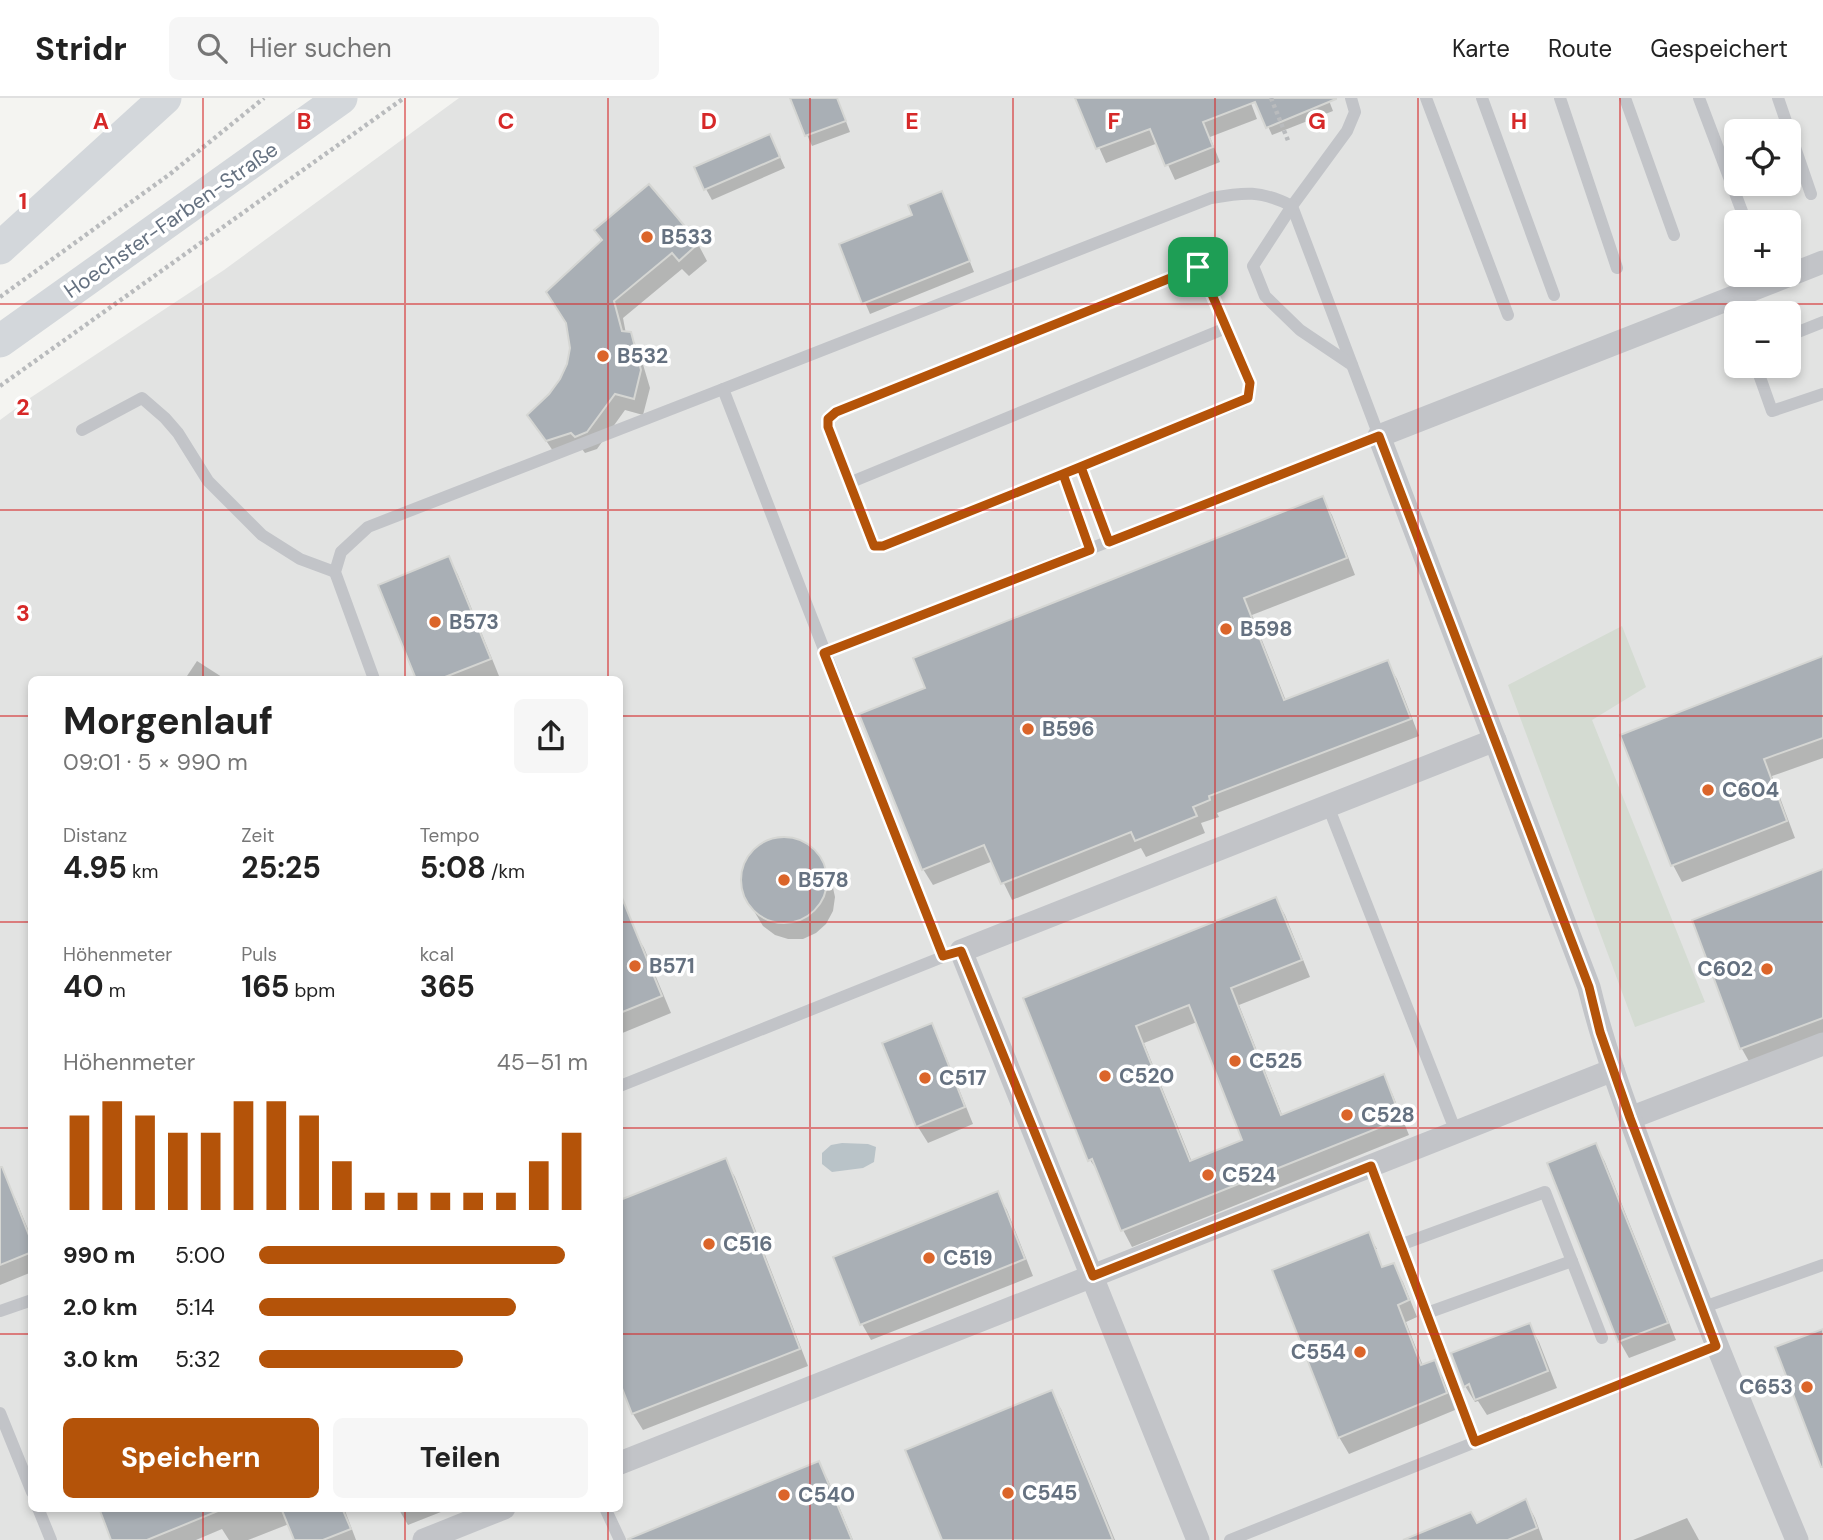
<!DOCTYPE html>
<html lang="de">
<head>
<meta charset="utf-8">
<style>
	:root { --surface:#fff; --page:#f6f6f6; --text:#222; --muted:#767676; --line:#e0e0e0; --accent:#b45309 }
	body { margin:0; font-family:"DM Sans",sans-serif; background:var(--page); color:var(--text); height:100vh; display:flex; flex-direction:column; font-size:26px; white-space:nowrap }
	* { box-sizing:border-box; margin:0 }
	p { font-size:23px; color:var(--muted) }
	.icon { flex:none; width:38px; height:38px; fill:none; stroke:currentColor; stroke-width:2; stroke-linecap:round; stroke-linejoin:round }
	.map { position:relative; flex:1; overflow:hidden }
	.details { position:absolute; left:28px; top:578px; width:595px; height:836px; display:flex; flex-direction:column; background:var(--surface); border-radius:10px; box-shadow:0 4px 10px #0003 }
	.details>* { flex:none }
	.controls { position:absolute; left:1724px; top:21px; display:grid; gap:14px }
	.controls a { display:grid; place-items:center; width:77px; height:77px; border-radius:10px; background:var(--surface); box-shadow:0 4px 10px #0003; font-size:35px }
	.pin { position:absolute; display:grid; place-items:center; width:60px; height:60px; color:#fff; margin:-30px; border-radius:14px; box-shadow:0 4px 10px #0006 }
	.round { display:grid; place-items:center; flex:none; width:74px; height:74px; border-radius:10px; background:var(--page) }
	.head { display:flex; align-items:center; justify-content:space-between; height:119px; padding:0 35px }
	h1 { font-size:38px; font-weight:700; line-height:52px }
	.metrics { display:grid; grid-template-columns:repeat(3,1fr); gap:10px; height:119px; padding:7px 35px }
	.metrics div { display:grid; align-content:center }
	.metrics b { font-size:30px; font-weight:700 }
	.metrics small { font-size:19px; font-weight:400 }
	.metrics p { font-size:19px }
	.chart { height:196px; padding:14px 35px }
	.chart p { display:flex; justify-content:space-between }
	.chart svg { width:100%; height:126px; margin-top:7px; stroke:var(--accent); stroke-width:6 }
	.action { display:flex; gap:14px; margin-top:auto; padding:14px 35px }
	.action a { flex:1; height:80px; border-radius:10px; background:var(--accent); color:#fff; font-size:28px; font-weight:700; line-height:80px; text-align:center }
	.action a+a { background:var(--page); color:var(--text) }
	ul { padding:0 35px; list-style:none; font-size:23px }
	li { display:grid; grid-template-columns:112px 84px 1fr; align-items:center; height:52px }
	li i { height:18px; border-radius:9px; background:var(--accent) }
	header { display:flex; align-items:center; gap:42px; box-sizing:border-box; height:98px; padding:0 35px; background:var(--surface); border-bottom:2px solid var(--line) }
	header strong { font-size:33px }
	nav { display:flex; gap:38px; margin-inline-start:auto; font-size:24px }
	.search { width:490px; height:63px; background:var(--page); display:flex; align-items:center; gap:18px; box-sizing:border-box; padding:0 24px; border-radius:10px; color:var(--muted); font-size:26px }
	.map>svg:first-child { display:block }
</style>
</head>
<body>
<header>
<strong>Stridr</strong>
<div class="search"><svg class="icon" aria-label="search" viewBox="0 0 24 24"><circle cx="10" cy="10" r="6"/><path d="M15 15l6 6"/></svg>Hier suchen</div>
<nav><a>Karte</a><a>Route</a><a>Gespeichert</a></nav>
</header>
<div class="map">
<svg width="1823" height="1442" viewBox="0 0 1823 1442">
	<rect width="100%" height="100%" fill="#f4f4f1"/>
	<path fill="#e2e3e2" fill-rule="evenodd" d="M459 0H1823V1442H0V322L30 300 224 172ZM1736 33H1788V86H1736ZM1736 124H1788V177H1736ZM1736 215H1788V268H1736ZM32 581H620V1410H32Z"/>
	<path fill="#d4dbd2" d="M1622 528 1646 589 1592 622 1705 904 1635 929 1508 587Z"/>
	<path fill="#b9c3c8" d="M842 1045 868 1046 876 1049 874 1064 863 1070 832 1074 822 1066V1055L831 1047Z"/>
	<g fill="#0003" fill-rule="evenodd">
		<path d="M791 0H837L850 34 812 48Z"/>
		<path d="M1077 0H1249L1257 21 1210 39 1220 64 1175 82 1158 45 1106 65Z"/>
		<path d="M1255 0H1328L1333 13 1272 37Z"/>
		<path d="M775 48 785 70 712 102 706 91Z"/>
		<path d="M649 88 698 146 707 163 689 178 682 171 623 220 626 236H630L639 253 650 290 643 317 625 312 597 351 585 355 582 351 557 359 529 317 550 297 568 267 602 144 596 133Z"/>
		<path d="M947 106 974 174 870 216 841 147Z"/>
		<path d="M1322 401 1332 417 1355 477 1252 517 1286 603 1387 564 1397 581 1419 638 1217 715 1219 719 1201 725 1205 735 1146 759 1141 750 1012 802 993 763 933 787 923 771 928 591Z"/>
		<path d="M449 460 458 477 499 578 490 581H418Z"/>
		<path d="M1823 560V660L1772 678 1795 740 1682 784 1673 767 1622 638Z"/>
		<path d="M197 563 225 581H185Z"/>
		<path d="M775 742H789L803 746 814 755 832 785 835 799 833 813 826 826 816 835 803 841H788L775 837 763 828 745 798 742 784 744 770 751 757 762 748Z"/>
		<path d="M1823 773V940L1751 967 1742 951 1694 823Z"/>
		<path d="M1276 801 1285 817 1310 879 1239 907 1283 1019 1383 979 1392 995 1409 1037 1132 1149 1123 1132 1101 1078 1090 1062 1026 900ZM1197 924 1244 1043 1192 1064 1144 945Z"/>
		<path d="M634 833 644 850 671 915 620 936V839Z"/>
		<path d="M931 927 940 944 973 1026 928 1045 918 1029 885 946Z"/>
		<path d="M1596 1047 1605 1064 1676 1242 1629 1260 1620 1244 1549 1066Z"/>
		<path d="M725 1062 735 1079 808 1268 643 1332 633 1316 620 1281V1104Z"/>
		<path d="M7 1086 16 1102 32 1141V1174L0 1187V1089Z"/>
		<path d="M997 1095 1007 1112 1033 1178 871 1242 862 1226Z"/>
		<path d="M1368 1136 1377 1151H1373L1384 1178 1393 1167 1403 1184 1417 1219 1406 1224 1423 1268 1434 1264 1443 1280 1455 1312 1349 1356 1339 1339Z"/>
		<path d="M1529 1227 1539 1244 1557 1290 1487 1317 1478 1303 1475 1304 1465 1288Z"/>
		<path d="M1051 1295 1061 1311 1115 1442H943Z"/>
		<path d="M818 1365 828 1382 853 1442H658Z"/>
		<path d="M1526 1403 1535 1420 1543 1442H1404L1477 1427Z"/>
		<path d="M101 1410H344L356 1442H295L289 1426 248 1442H229L222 1431 196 1442H113Z"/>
		<path d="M398 1410H451L408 1427Z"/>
		<path d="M1687 1420 1699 1442H1633Z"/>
	</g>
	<g fill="#a9afb5" stroke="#d5d6d3" stroke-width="2" fill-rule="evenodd">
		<path d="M790 0H837L846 23 805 38Z"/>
		<path d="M1075 0H1336V1L1266 30 1255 4 1203 24 1213 49 1165 68 1150 31 1096 51Z"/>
		<path d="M770 36 780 59 704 92 694 69Z"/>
		<path d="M649 86 699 145 679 163 672 155 614 203 622 233 631 234 641 272 634 301 615 296 587 334 575 339 571 335 546 343 527 317 549 296 560 281 567 266 570 250 566 225 546 194 602 142 594 132Z"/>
		<path d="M942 93 970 163 862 206 839 146 912 117 908 107Z"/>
		<path d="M1323 398 1347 460 1244 500 1284 602 1388 562 1411 621 1209 698 1210 702 1193 709 1197 718 1135 743 1131 734 1001 786 984 747 922 772 859 616 925 590 913 560Z"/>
		<path d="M449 458 491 561 440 581H416L378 487Z"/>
		<path d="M1823 558V640L1764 661 1787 723 1671 768 1620 637Z"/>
		<circle cx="784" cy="782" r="43"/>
		<path d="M1823 771V920L1740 951 1692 822Z"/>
		<path d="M620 795 662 898 620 915Z"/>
		<path d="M1276 799 1302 862 1231 890 1281 1017 1384 976 1401 1021 1121 1133 1092 1061 1088 1063 1023 900ZM1189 907 1242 1042 1190 1063 1136 928Z"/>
		<path d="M932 925 965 1009 916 1029 882 945Z"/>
		<path d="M1596 1045 1668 1225 1618 1244 1547 1065Z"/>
		<path d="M726 1060 800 1251 632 1316 620 1285V1102Z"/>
		<path d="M0 1069H2L32 1145V1154L0 1167Z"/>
		<path d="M998 1093 1025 1161 860 1227 833 1159Z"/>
		<path d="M1369 1134 1382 1169 1394 1165 1409 1202 1398 1207 1421 1267 1435 1262 1447 1295 1338 1340 1272 1172Z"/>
		<path d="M1530 1225 1548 1273 1475 1302 1469 1286 1464 1289 1451 1255Z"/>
		<path d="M1823 1231V1369H1821L1775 1249Z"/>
		<path d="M1052 1292 1113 1442H942L905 1352Z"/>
		<path d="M819 1363 852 1442H629L628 1441Z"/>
		<path d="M1526 1401 1537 1430 1508 1442H1403L1471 1414 1477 1425Z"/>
		<path d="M99 1410H222L223 1411 147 1442H111Z"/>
		<path d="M281 1410H342L351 1431 323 1442H294Z"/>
	</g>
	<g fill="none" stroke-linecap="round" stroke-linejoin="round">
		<g stroke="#b9bbbd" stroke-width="4.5" stroke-dasharray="3.5 3.5" stroke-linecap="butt">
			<path d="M1271 0 1289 45"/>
			<path d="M0 199 170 76 264 0"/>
			<path d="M0 288 404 0"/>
		</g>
		<g stroke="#c2c4c8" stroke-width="12">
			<path d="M1426 0 1508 217"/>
			<path d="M1482 0 1554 197"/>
			<path d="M1560 0 1617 170"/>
			<path d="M1625 0 1674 137"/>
			<path d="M1699 0 1746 124"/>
			<path d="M1778 0 1811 96"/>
			<path d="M1198 169 1201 171 1250 285 1248 300 1244 303 883 448H874L828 329 829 321 836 314Z"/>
			<path d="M1788 238 1823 224"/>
			<path d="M1756 268 1772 313 1823 296"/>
			<path d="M82 332 142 300 165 320 178 335 208 383 262 437 300 461 335 474"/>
			<path d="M1081 369 1109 444"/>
			<path d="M1063 376 1090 452"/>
			<path d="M849 385 1226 230"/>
			<path d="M823 555 1379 338 1292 108 1347 33 1355 14 1351 0"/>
			<path d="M374 581 335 474 341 454 368 429 723 291"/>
			<path d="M1328 708 1456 1034"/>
			<path d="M943 858 723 291 1211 100C1245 94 1260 92 1292 108L1253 168 1265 198 1300 232 1352 267"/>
			<path d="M620 988 950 856"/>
			<path d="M1371 1068 1475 1344"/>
			<path d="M1400 1147 1545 1094 1602 1240"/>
			<path d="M1701 1210 1823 1167"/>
			<path d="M0 1213 32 1202"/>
			<path d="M1427 1215 1572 1163"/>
			<path d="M0 1315 32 1394"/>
			<path d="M38 1410 51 1442"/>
			<path d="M605 1410 620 1442"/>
			<path d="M1230 1442 1716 1248"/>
		</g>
		<g stroke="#c2c4c8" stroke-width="23">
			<path d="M1630 1020 1823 946"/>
			<path d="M620 1365 1613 972"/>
			<path d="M424 1442 504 1410"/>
			<path d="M1198 1442 961 853 1495 642"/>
			<path d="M1797 1442C1749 1327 1702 1213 1658 1096 1633 1028 1606 960 1589 889L1379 338 1823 164"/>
		</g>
		<g stroke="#d3d7db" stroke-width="33">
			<path d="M0 150 165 0"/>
			<path d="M0 243 341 0"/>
		</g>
	</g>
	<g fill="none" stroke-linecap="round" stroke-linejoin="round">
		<defs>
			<path id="route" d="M1198 169 1201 171 1250 285 1248 300 1063 376 1090 452 824 555 943 858 961 853 1093 1178 1371 1068 1475 1344 1716 1248 1630 1020 1600 934 1589 889 1379 338 1109 444 1081 369 1063 376 883 448H874L828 329V321L836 314 1198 169"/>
		</defs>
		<use href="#route" stroke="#fff" stroke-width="14"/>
		<use href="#route" stroke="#b45309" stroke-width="9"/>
	</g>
	<path fill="none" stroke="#d62828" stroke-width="2" stroke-opacity="0.55" d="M203 0V581M405 0V581M608 0V581M810 0V1442M1013 0V1442M1215 0V1442M1418 0V1442M1620 0V1442M0 206H1823M0 412H1823M0 618H32M620 618H1823M0 824H32M620 824H1823M0 1030H32M620 1030H1823M0 1236H32M620 1236H1823M203 1410V1442M405 1410V1442M608 1410V1442"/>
	<g fill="#db652a" stroke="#fff" stroke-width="2.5">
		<circle cx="647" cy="139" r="7"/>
		<circle cx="603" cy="258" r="7"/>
		<circle cx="435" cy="524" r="7"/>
		<circle cx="1226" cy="531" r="7"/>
		<circle cx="1028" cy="631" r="7"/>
		<circle cx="1708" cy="692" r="7"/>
		<circle cx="784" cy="782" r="7"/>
		<circle cx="635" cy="868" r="7"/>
		<circle cx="1767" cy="871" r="7"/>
		<circle cx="1235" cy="963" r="7"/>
		<circle cx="1105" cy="978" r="7"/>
		<circle cx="925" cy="980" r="7"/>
		<circle cx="1347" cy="1017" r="7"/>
		<circle cx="1208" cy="1077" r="7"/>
		<circle cx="709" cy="1146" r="7"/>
		<circle cx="929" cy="1160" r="7"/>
		<circle cx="1360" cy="1254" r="7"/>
		<circle cx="1807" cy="1289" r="7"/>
		<circle cx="1008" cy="1395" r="7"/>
		<circle cx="784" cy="1397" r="7"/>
	</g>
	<g text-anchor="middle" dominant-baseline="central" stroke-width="7" stroke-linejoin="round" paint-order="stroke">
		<g font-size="21" fill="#657180" stroke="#fff">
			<text transform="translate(171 122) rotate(-35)">Hoechster-Farben-Straße</text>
		</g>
		<g font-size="21" font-weight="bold" fill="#657180" stroke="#fff" text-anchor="start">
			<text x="661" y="139">B533</text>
			<text x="617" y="258">B532</text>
			<text x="449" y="524">B573</text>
			<text x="1240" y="531">B598</text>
			<text x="1042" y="631">B596</text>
			<text x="1722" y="692">C604</text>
			<text x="798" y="782">B578</text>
			<text x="649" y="868">B571</text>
			<text x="1753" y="871" text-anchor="end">C602</text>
			<text x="1249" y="963">C525</text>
			<text x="1119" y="978">C520</text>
			<text x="939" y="980">C517</text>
			<text x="1361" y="1017">C528</text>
			<text x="1222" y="1077">C524</text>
			<text x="723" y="1146">C516</text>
			<text x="943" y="1160">C519</text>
			<text x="1346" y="1254" text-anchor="end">C554</text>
			<text x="1793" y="1289" text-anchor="end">C653</text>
			<text x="1022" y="1395">C545</text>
			<text x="798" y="1397">C540</text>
		</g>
	</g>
	<g font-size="23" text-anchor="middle" font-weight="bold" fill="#d62828" stroke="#fff" stroke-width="7" stroke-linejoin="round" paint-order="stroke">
		<text x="101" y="31">A</text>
		<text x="304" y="31">B</text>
		<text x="506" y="31">C</text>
		<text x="709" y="31">D</text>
		<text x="912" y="31">E</text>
		<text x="1114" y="31">F</text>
		<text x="1317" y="31">G</text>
		<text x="1519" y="31">H</text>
		<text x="23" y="111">1</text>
		<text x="23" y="317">2</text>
		<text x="23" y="523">3</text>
	</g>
</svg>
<div class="controls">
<a><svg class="icon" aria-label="locate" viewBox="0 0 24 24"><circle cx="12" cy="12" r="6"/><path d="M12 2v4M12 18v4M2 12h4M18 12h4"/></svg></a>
<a>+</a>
<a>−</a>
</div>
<div class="pin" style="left:1198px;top:169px;background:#1e9e55"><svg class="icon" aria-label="arrive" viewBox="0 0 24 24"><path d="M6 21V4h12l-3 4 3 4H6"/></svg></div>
<section class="details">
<div class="head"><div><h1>Morgenlauf</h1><p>09:01 · 5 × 990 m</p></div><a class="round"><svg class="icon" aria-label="share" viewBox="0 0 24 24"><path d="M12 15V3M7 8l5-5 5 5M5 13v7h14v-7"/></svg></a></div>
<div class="metrics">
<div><p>Distanz</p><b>4.95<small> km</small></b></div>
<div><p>Zeit</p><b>25:25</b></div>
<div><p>Tempo</p><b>5:08<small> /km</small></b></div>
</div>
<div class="metrics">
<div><p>Höhenmeter</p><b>40<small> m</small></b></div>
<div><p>Puls</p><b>165<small> bpm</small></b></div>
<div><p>kcal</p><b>365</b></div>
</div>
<div class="chart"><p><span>Höhenmeter</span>45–51 m</p>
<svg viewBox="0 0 160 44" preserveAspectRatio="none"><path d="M5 44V11M15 44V6M25 44V11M35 44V17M45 44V17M55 44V6M65 44V6M75 44V11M85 44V27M95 44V38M105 44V38M115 44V38M125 44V38M135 44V38M145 44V27M155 44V17"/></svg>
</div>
<ul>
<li><b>990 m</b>5:00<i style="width:93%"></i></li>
<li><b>2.0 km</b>5:14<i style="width:78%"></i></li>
<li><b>3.0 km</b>5:32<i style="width:62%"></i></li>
</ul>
<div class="action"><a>Speichern</a><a>Teilen</a></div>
</section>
</div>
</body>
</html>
